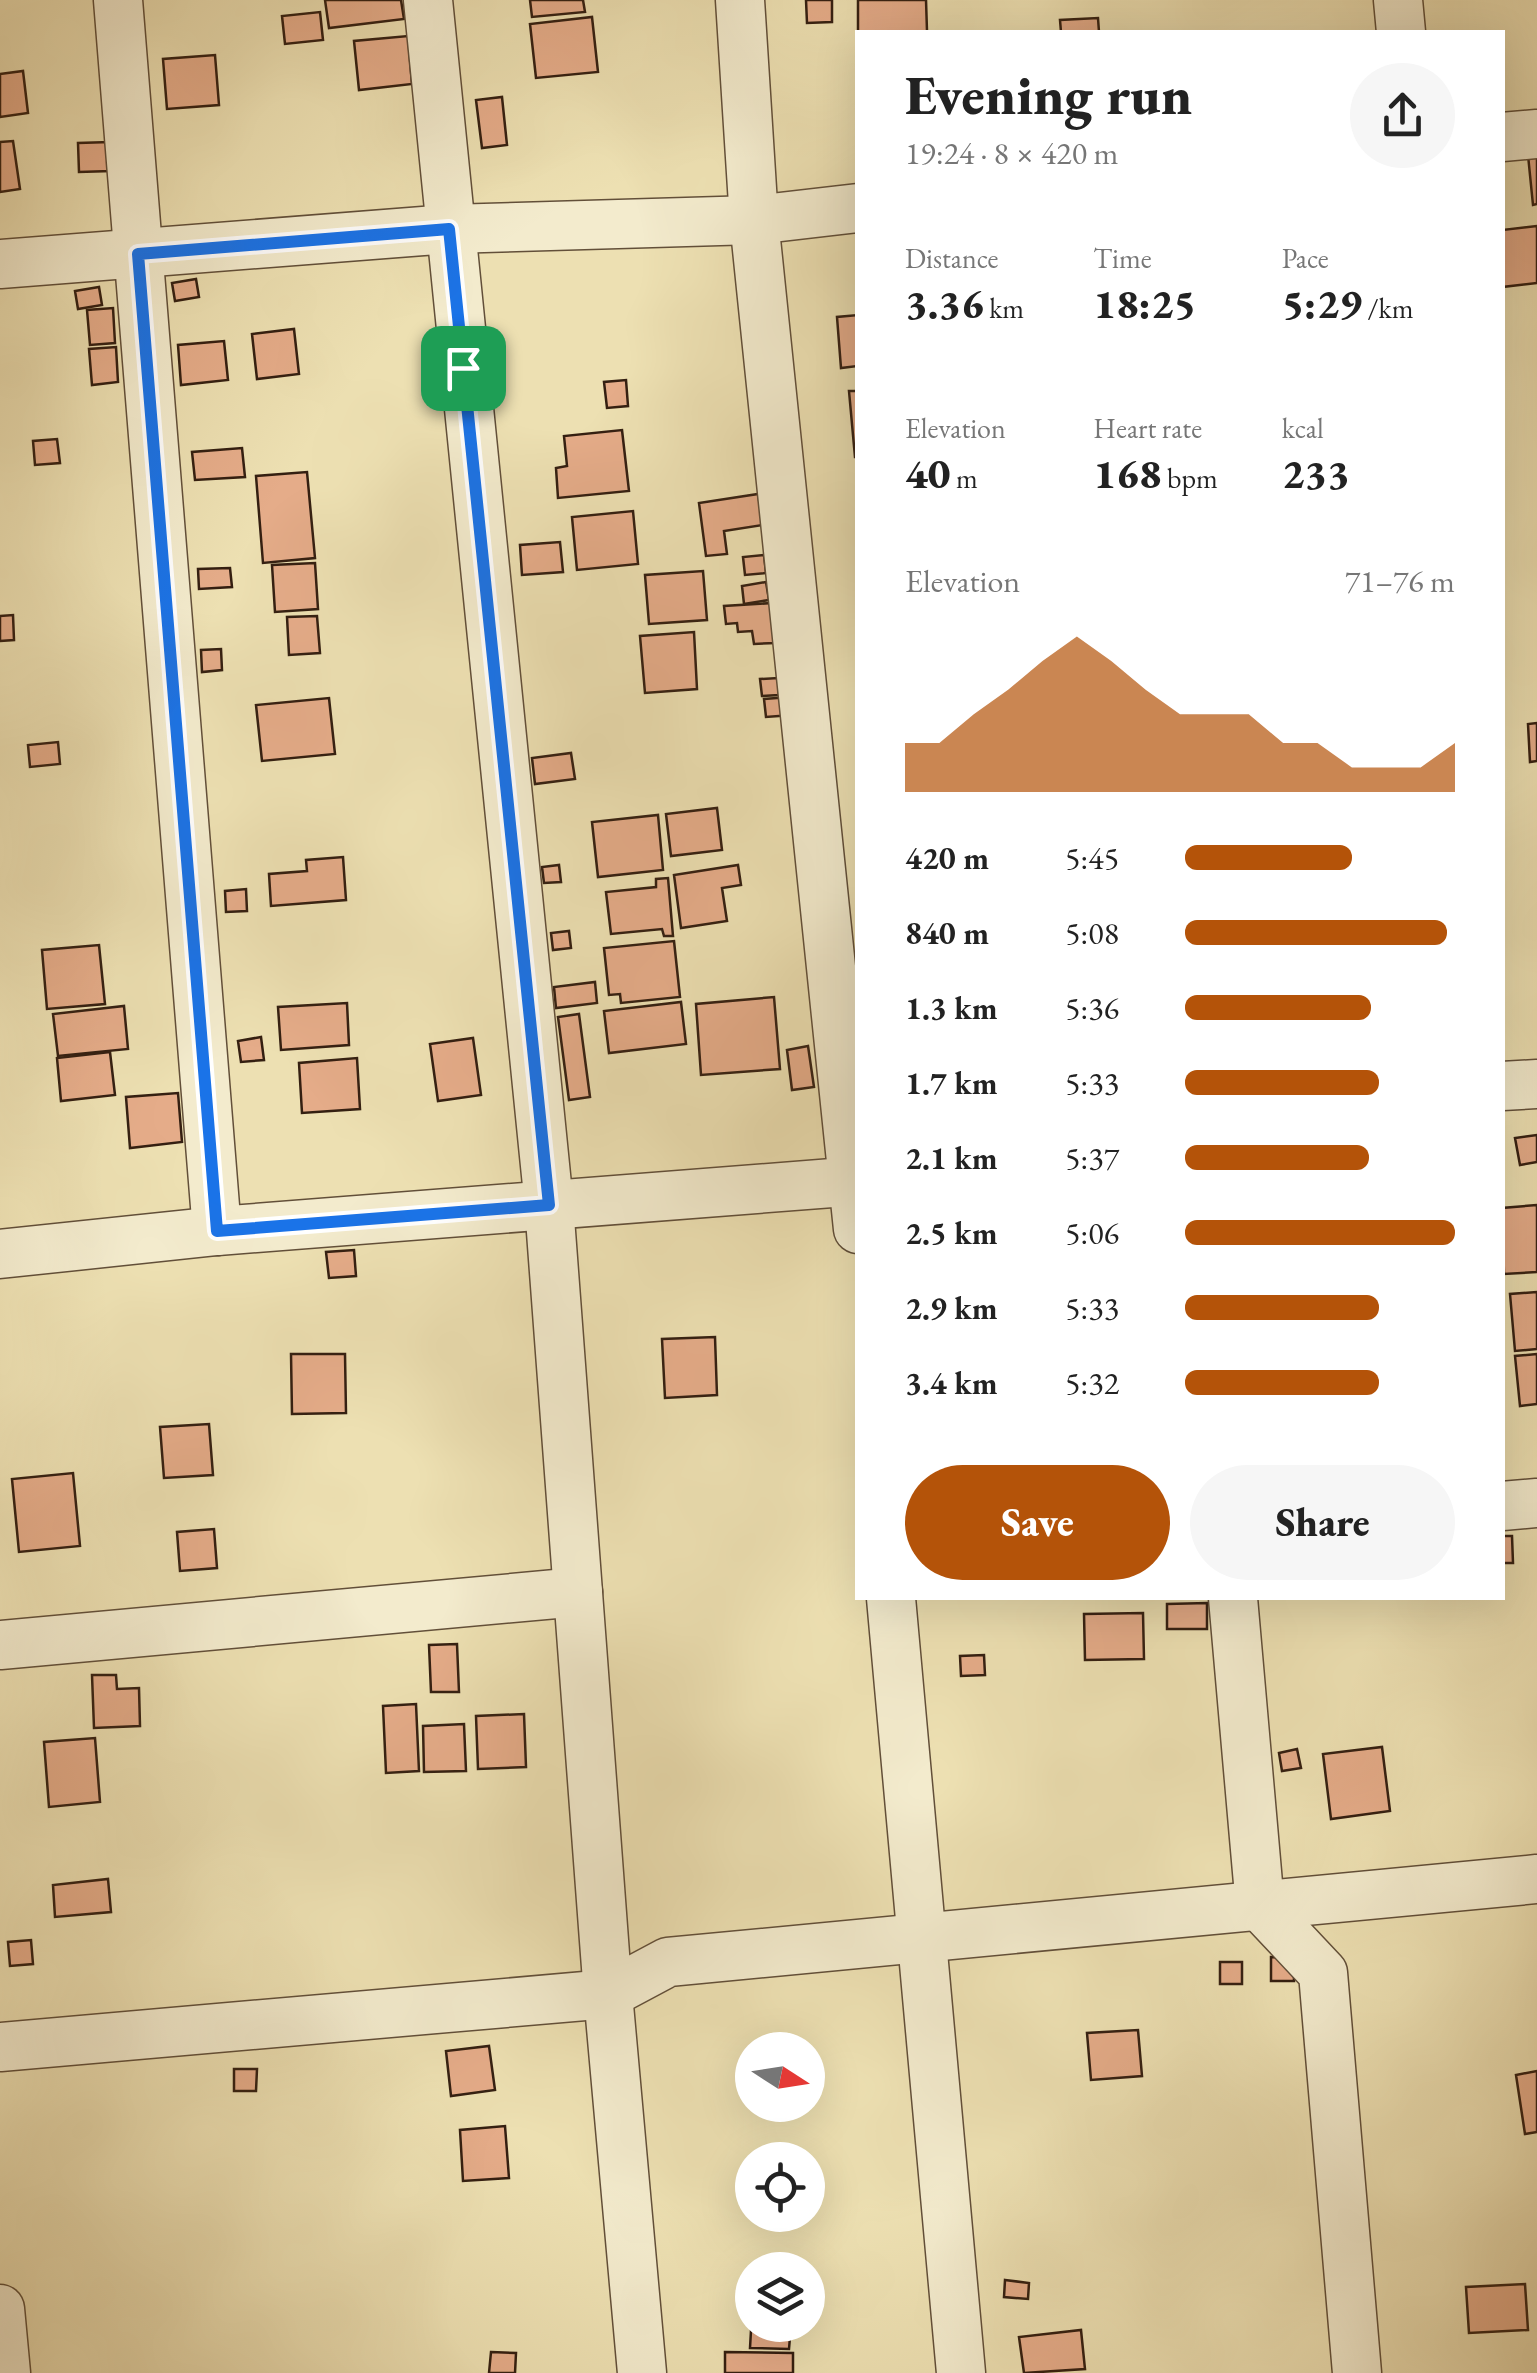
<!DOCTYPE html>
<html lang="en">
<head>
<meta charset="utf-8">
<style>
	:root { --surface:#fff; --page:#f6f6f6; --text:#222; --muted:#767676; --accent:#b45309 }
	body { margin:0; font-family:"EB Garamond",serif; background:var(--page); color:var(--text); height:100vh; display:flex; flex-direction:column; font-size:38px; white-space:nowrap }
	* { box-sizing:border-box; margin:0 }
	p { font-size:32px; color:var(--muted) }
	.icon { flex:none; width:55px; height:55px; fill:none; stroke:currentColor; stroke-width:2; stroke-linecap:round; stroke-linejoin:round }
	.map { position:relative; flex:1; overflow:hidden }
	.side { position:absolute; left:855px; top:30px; width:650px; height:1570px; display:flex; flex-direction:column; background:var(--surface); border-radius:0px; box-shadow:0 10px 40px #0002 }
	.side>* { flex:none }
	.needle { width:65px; rotate:102deg }
	.controls { position:absolute; left:735px; top:2032px; display:grid; gap:20px }
	.controls a { display:grid; place-items:center; width:90px; height:90px; border-radius:50%; background:var(--surface); box-shadow:0 10px 40px #0002; font-size:50px }
	.pin { position:absolute; display:grid; place-items:center; width:85px; height:85px; color:#fff; margin:-42px; border-radius:20px; box-shadow:0 5px 15px #0006 }
	.round { display:grid; place-items:center; flex:none; width:105px; height:105px; border-radius:52px; background:var(--page) }
	.overview { display:flex; align-items:center; justify-content:space-between; height:170px; padding:0 50px }
	h1 { font-size:55px; font-weight:800; line-height:75px }
	.figures { display:grid; grid-template-columns:repeat(3,1fr); gap:15px; height:170px; padding:10px 50px }
	.figures div { display:grid; align-content:center }
	.figures b { font-size:42px; font-weight:800 }
	.figures small { font-size:28px; font-weight:400 }
	.figures p { font-size:28px }
	.chart { height:280px; padding:20px 50px }
	.chart p { display:flex; justify-content:space-between }
	.chart svg { width:100%; height:180px; margin-top:10px; fill:var(--accent); opacity:.7 }
	.action { display:flex; gap:20px; margin-top:auto; padding:20px 50px }
	.action a { flex:1; height:115px; border-radius:60px; background:var(--accent); color:#fff; font-size:40px; font-weight:800; line-height:115px; text-align:center }
	.action a+a { background:var(--page); color:var(--text) }
	ul { padding:0 50px; list-style:none; font-size:32px }
	li { display:grid; grid-template-columns:160px 120px 1fr; align-items:center; height:75px }
	li i { height:25px; border-radius:12px; background:var(--accent) }
	.map>svg:first-child { display:block }
</style>
</head>
<body>
<div class="map">
<svg width="1537" height="2373" viewBox="0 0 1537 2373">
	<rect width="100%" height="100%" fill="#ede0b2"/>
	<filter id="stains"><feTurbulence type="fractalNoise" baseFrequency=".002" numOctaves="4"/><feColorMatrix values="0 0 0 0 .2 0 0 0 0 .09 0 0 0 0 .02 0 0 0 .5 -.17"/></filter>
	<radialGradient id="worn" r=".72"><stop offset=".6" stop-color="#630" stop-opacity="0"/><stop offset="1" stop-color="#630" stop-opacity=".3"/></radialGradient>
	<g fill="#e5ac89" stroke="#341f11" stroke-width="2.5">
		<path d="M325 0H401L404 19 329 28Z"/>
		<path d="M530 0H583L585 12 532 17Z"/>
		<path d="M806 0H832V22L807 23Z"/>
		<path d="M858 0H926L927 31 858 32Z"/>
		<path d="M320 12 323 40 285 44 282 16Z"/>
		<path d="M592 17 598 72 536 78 530 24Z"/>
		<path d="M1098 18 1099 32H1061L1060 20Z"/>
		<path d="M408 36 412 84 359 90 354 41Z"/>
		<path d="M215 55 219 105 167 109 163 59Z"/>
		<path d="M23 71 28 113 0 117V74Z"/>
		<path d="M502 97 507 145 482 148 476 100Z"/>
		<path d="M13 141 20 189 0 192V142Z"/>
		<path d="M110 142 111 171 79 172 78 143Z"/>
		<path d="M1528 155H1537V204L1533 205Z"/>
		<path d="M1537 226V283L1502 287V230Z"/>
		<path d="M196 279 199 297 175 301 172 283Z"/>
		<path d="M99 287 102 305 78 309 75 291Z"/>
		<path d="M113 308 115 343 90 345 87 310Z"/>
		<path d="M858 315V366L841 368 837 317Z"/>
		<path d="M294 329 299 374 257 379 252 334Z"/>
		<path d="M224 341 228 380 181 385 178 345Z"/>
		<path d="M116 347 118 382 92 385 89 349Z"/>
		<path d="M626 380 628 406 607 408 604 382Z"/>
		<path d="M849 391H858V457H855Z"/>
		<path d="M622 430 629 491 558 498 556 468 567 466 564 436Z"/>
		<path d="M57 439 60 463 35 465 33 441Z"/>
		<path d="M242 448 245 477 195 480 192 452Z"/>
		<path d="M307 472 315 558 263 563 256 476Z"/>
		<path d="M758 494 763 525 724 531 727 554 706 556 699 503Z"/>
		<path d="M633 511 638 564 577 570 572 517Z"/>
		<path d="M560 542 563 572 522 575 520 545Z"/>
		<path d="M764 555 766 573 745 575 743 557Z"/>
		<path d="M315 563 318 609 275 612 272 565Z"/>
		<path d="M230 568 232 587 199 589 198 569Z"/>
		<path d="M703 571 707 620 649 624 645 575Z"/>
		<path d="M766 582 769 600 744 604 742 586Z"/>
		<path d="M772 603 775 643 754 644 752 631 738 632 737 623 726 624 724 606Z"/>
		<path d="M13 615 14 640 0 641V616Z"/>
		<path d="M317 616 320 653 289 655 287 617Z"/>
		<path d="M694 632 697 689 645 693 640 636Z"/>
		<path d="M221 649 222 670 202 672 201 650Z"/>
		<path d="M778 678 779 695 762 696 760 679Z"/>
		<path d="M790 697 792 715 766 717 764 699Z"/>
		<path d="M329 698 335 754 262 761 256 705Z"/>
		<path d="M1537 723V761L1530 762 1528 724Z"/>
		<path d="M58 742 60 764 30 767 28 745Z"/>
		<path d="M571 753 575 779 535 784 532 758Z"/>
		<path d="M717 808 722 850 671 856 666 814Z"/>
		<path d="M658 815 663 870 598 877 592 822Z"/>
		<path d="M343 857 346 900 271 906 269 874 307 871 306 860Z"/>
		<path d="M559 865 561 882 544 883 542 867Z"/>
		<path d="M738 865 741 885 722 888 727 921 681 928 674 875Z"/>
		<path d="M668 878 673 936H664L662 929 611 934 606 892 656 887V879Z"/>
		<path d="M246 889 247 911 226 912 225 891Z"/>
		<path d="M569 931 571 948 553 950 551 933Z"/>
		<path d="M674 941 680 997 621 1003 620 994 609 995 604 948Z"/>
		<path d="M99 945 105 1004 47 1009 42 950Z"/>
		<path d="M595 982 597 1003 556 1008 554 987Z"/>
		<path d="M774 997 780 1069 701 1075 696 1004Z"/>
		<path d="M681 1002 686 1044 609 1053 604 1011Z"/>
		<path d="M347 1003 349 1045 281 1050 278 1007Z"/>
		<path d="M124 1006 128 1049 58 1056 53 1014Z"/>
		<path d="M579 1014 590 1097 569 1100 558 1017Z"/>
		<path d="M261 1037 264 1060 241 1062 238 1041Z"/>
		<path d="M473 1038 481 1095 438 1101 430 1044Z"/>
		<path d="M808 1046 814 1087 792 1090 787 1050Z"/>
		<path d="M110 1052 115 1095 61 1101 57 1058Z"/>
		<path d="M357 1058 360 1109 302 1113 299 1063Z"/>
		<path d="M178 1093 182 1142 130 1148 126 1097Z"/>
		<path d="M1537 1135V1162L1520 1165 1515 1138Z"/>
		<path d="M1537 1205V1272L1504 1274 1502 1208Z"/>
		<path d="M354 1250 356 1276 329 1278 326 1252Z"/>
		<path d="M1537 1292V1349L1515 1351 1510 1294Z"/>
		<path d="M715 1337 717 1395 665 1398 662 1339Z"/>
		<path d="M291 1354H345L346 1413 292 1414Z"/>
		<path d="M1537 1354V1404L1520 1406 1515 1356Z"/>
		<path d="M209 1424 213 1475 164 1478 160 1427Z"/>
		<path d="M73 1473 80 1546 19 1552 12 1479Z"/>
		<path d="M214 1529 217 1568 180 1571 177 1532Z"/>
		<path d="M1502 1536H1512L1513 1563H1502Z"/>
		<path d="M1207 1603V1629H1167V1604Z"/>
		<path d="M1143 1613 1144 1659 1085 1660 1084 1614Z"/>
		<path d="M457 1644 459 1692H431L429 1645Z"/>
		<path d="M984 1655 985 1675 961 1676 960 1656Z"/>
		<path d="M92 1675H116L117 1689 139 1688 140 1726 94 1728Z"/>
		<path d="M416 1704 419 1771 386 1773 383 1706Z"/>
		<path d="M524 1714 526 1767 478 1769 476 1716Z"/>
		<path d="M464 1724 466 1771 424 1772 423 1726Z"/>
		<path d="M95 1738 100 1802 49 1807 44 1742Z"/>
		<path d="M1382 1747 1390 1811 1331 1819 1323 1754Z"/>
		<path d="M1297 1749 1301 1768 1282 1771 1279 1753Z"/>
		<path d="M108 1879 111 1912 55 1917 53 1885Z"/>
		<path d="M31 1940 33 1964 10 1966 8 1942Z"/>
		<path d="M1271 1957 1294 1958V1981H1271Z"/>
		<rect x="1220" y="1962" width="22" height="22"/>
		<path d="M1138 2030 1142 2076 1091 2080 1087 2033Z"/>
		<path d="M489 2046 495 2090 451 2096 446 2051Z"/>
		<path d="M234 2069H257L256 2091H234Z"/>
		<path d="M1537 2071V2132L1525 2134 1516 2075Z"/>
		<path d="M505 2126 509 2178 463 2181 460 2130Z"/>
		<path d="M1005 2280 1029 2283 1028 2299 1004 2297Z"/>
		<path d="M1525 2284 1528 2330 1469 2333 1466 2287Z"/>
		<path d="M752 2313V2325H791L789 2349 750 2348Z"/>
		<path d="M1081 2330 1085 2369 1024 2373 1019 2337Z"/>
		<path d="M491 2352 516 2353 515 2373H489Z"/>
		<path d="M725 2352 793 2353V2373H725Z"/>
	</g>
	<g fill="none" stroke-linecap="round" stroke-linejoin="round">
		<defs>
			<g id="minor">
				<path d="M118 0 217 1231"/>
				<path d="M428 0 549 1205 608 1994 642 2373"/>
				<path d="M740 0 754 220 858 1229"/>
				<path d="M1398 0 1401 32"/>
				<path d="M1502 137 1537 134"/>
				<path d="M0 264 449 229 754 220 858 208"/>
				<path d="M1502 1086 1537 1084"/>
				<path d="M0 1254 217 1231 858 1181"/>
				<path d="M1502 1506 1537 1503"/>
				<path d="M891 1598 961 2373"/>
				<path d="M1233 1598 1260 1906 1323 1973 1357 2373"/>
				<path d="M0 1645 578 1592"/>
				<path d="M0 2047 608 1994 668 1962 1537 1879"/>
				<path d="M0 2309 6 2373"/>
			</g>
		</defs>
		<use href="#minor" stroke="#624f39" stroke-width="51"/>
		<use href="#minor" stroke="#f3ebcd" stroke-width="48"/>
	</g>
	<g fill="none" stroke-linecap="round" stroke-linejoin="round">
		<defs>
			<path id="route" d="M449 229 549 1205 217 1231 138 254Z"/>
		</defs>
		<use href="#route" stroke="#fff" stroke-width="20"/>
		<use href="#route" stroke="#1a73e8" stroke-width="12"/>
	</g>
	<rect width="100%" height="100%" filter="url(#stains)"/>
	<rect width="100%" height="100%" fill="url(#worn)"/>
</svg>
<div class="controls">
<a><svg class="needle" viewBox="-14 -14 28 28"><path d="M0-13l5 13h-10z" fill="#e53935"/><path d="M0 13l5-13h-10z" fill="#767676"/></svg></a>
<a><svg class="icon" aria-label="locate" viewBox="0 0 24 24"><circle cx="12" cy="12" r="6"/><path d="M12 2v4M12 18v4M2 12h4M18 12h4"/></svg></a>
<a><svg class="icon" aria-label="layers" viewBox="0 0 24 24"><path d="M12 4l9 5-9 5-9-5zM3 14l9 5 9-5"/></svg></a>
</div>
<div class="pin" style="left:463px;top:368px;background:#1e9e55"><svg class="icon" aria-label="arrive" viewBox="0 0 24 24"><path d="M6 21V4h12l-3 4 3 4H6"/></svg></div>
<section class="side">
<div class="overview"><div><h1>Evening run</h1><p>19:24 · 8 × 420 m</p></div><a class="round"><svg class="icon" aria-label="share" viewBox="0 0 24 24"><path d="M12 15V3M7 8l5-5 5 5M5 13v7h14v-7"/></svg></a></div>
<div class="figures">
<div><p>Distance</p><b>3.36<small> km</small></b></div>
<div><p>Time</p><b>18:25</b></div>
<div><p>Pace</p><b>5:29<small> /km</small></b></div>
</div>
<div class="figures">
<div><p>Elevation</p><b>40<small> m</small></b></div>
<div><p>Heart rate</p><b>168<small> bpm</small></b></div>
<div><p>kcal</p><b>233</b></div>
</div>
<div class="chart"><p><span>Elevation</span>71–76 m</p>
<svg viewBox="0 0 160 44" preserveAspectRatio="none"><path d="M0 44V32L10 32L20 25L30 19L40 12L50 6L60 12L70 19L80 25L90 25L100 25L110 32L120 32L130 38L140 38L150 38L160 32V44z"/></svg>
</div>
<ul>
<li><b>420 m</b>5:45<i style="width:62%"></i></li>
<li><b>840 m</b>5:08<i style="width:97%"></i></li>
<li><b>1.3 km</b>5:36<i style="width:69%"></i></li>
<li><b>1.7 km</b>5:33<i style="width:72%"></i></li>
<li><b>2.1 km</b>5:37<i style="width:68%"></i></li>
<li><b>2.5 km</b>5:06<i style="width:100%"></i></li>
<li><b>2.9 km</b>5:33<i style="width:72%"></i></li>
<li><b>3.4 km</b>5:32<i style="width:72%"></i></li>
</ul>
<div class="action"><a>Save</a><a>Share</a></div>
</section>
</div>
</body>
</html>
